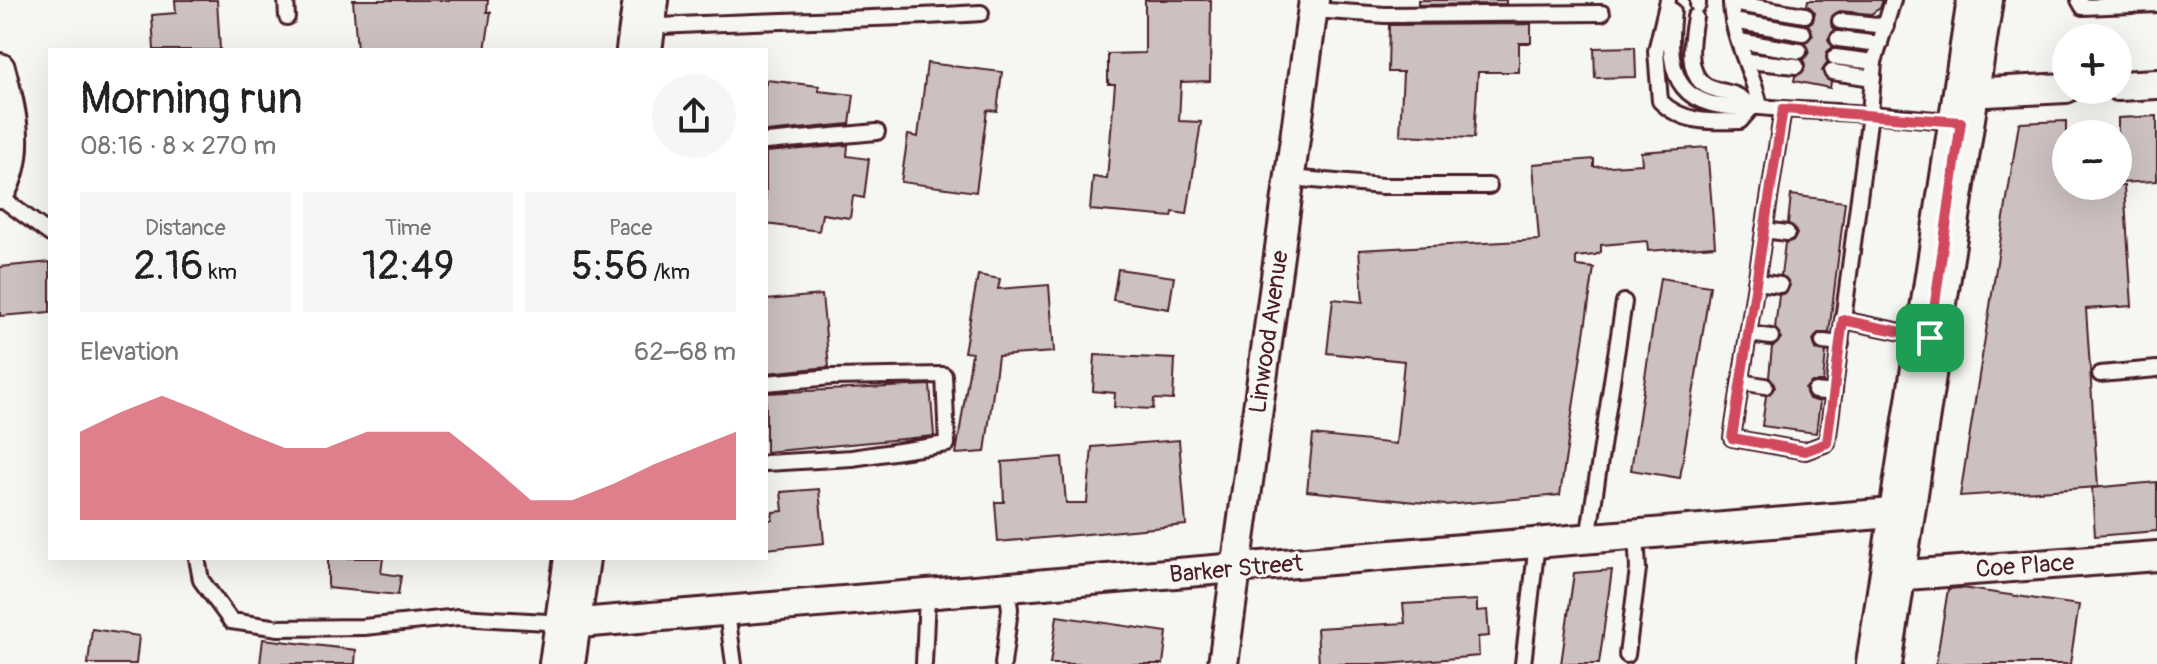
<!DOCTYPE html>
<html lang="en">
<head>
<meta charset="utf-8">
<style>
	:root { --surface:#fff; --page:#f6f6f6; --text:#222; --muted:#767676; --accent:#d1495b }
	body { margin:0; font-family:Pangolin,sans-serif; background:var(--page); color:var(--text); height:100vh; display:flex; flex-direction:column; font-size:30px; white-space:nowrap }
	* { box-sizing:border-box; margin:0 }
	p { font-size:26px; color:var(--muted) }
	.icon { flex:none; width:44px; height:44px; fill:none; stroke:currentColor; stroke-width:2; stroke-linecap:round; stroke-linejoin:round }
	.map { position:relative; flex:1; overflow:hidden }
	.drawer { position:absolute; left:48px; top:48px; width:720px; height:512px; display:flex; flex-direction:column; background:var(--surface); border-radius:0px; box-shadow:0 8px 32px #0002 }
	.drawer>* { flex:none }
	.fabs { position:absolute; left:2052px; top:24px; display:grid; gap:16px }
	.fabs a { display:grid; place-items:center; width:80px; height:80px; border-radius:50%; background:var(--surface); box-shadow:0 8px 32px #0002; font-size:40px }
	.pin { position:absolute; display:grid; place-items:center; width:68px; height:68px; color:#fff; margin:-34px; border-radius:16px; box-shadow:0 4px 12px #0006 }
	.round { display:grid; place-items:center; flex:none; width:84px; height:84px; border-radius:42px; background:var(--page) }
	.overview { display:flex; align-items:center; justify-content:space-between; height:136px; padding:0 32px }
	h1 { font-size:44px; font-weight:600; line-height:60px }
	.metrics { display:grid; grid-template-columns:repeat(3,1fr); gap:12px; height:136px; padding:8px 32px }
	.metrics div { display:grid; align-content:center; border-radius:0px; background:var(--page); text-align:center }
	.metrics b { font-size:40px; font-weight:600 }
	.metrics small { font-size:22px; font-weight:400 }
	.metrics p { font-size:22px }
	.chart { height:224px; padding:16px 32px }
	.chart p { display:flex; justify-content:space-between }
	.chart svg { width:100%; height:144px; margin-top:8px; fill:var(--accent); opacity:.7 }
	.map>svg:first-child { display:block }
</style>
</head>
<body>
<div class="map">
<svg width="2157" height="664" viewBox="0 0 2157 664">
	<rect width="100%" height="100%" fill="#f6f6f2"/>
	<filter id="ink" filterUnits="userSpaceOnUse"><feTurbulence type="fractalNoise" baseFrequency=".0125" numOctaves="2"/><feDisplacementMap in="SourceGraphic" scale="16" xChannelSelector="R" yChannelSelector="G"/><feConvolveMatrix kernelMatrix="1 2 1 2 8 2 1 2 1" color-interpolation-filters="sRGB"/></filter>
	<g filter="url(#ink)">
		<g fill="#ccc1c0" stroke="#4a1f2b" stroke-width="2">
			<path d="M175 0H217L220 50H154L152 15 176 13Z"/>
			<path d="M353 0H488L487 12H491L485 50H357Z"/>
			<path d="M1145 0H1211L1210 81 1181 82 1179 121 1201 122 1187 214 1173 212 1172 217 1090 210 1093 177 1107 179 1115 84H1108V54L1145 53Z"/>
			<path d="M1418 0H1506V4L1418 5Z"/>
			<path d="M1808 0H1883L1880 8 1871 14 1840 11 1832 16 1831 24 1835 30 1828 39 1833 47 1827 52V63L1822 71 1831 82 1830 88 1794 81 1795 76 1804 71V60L1809 52 1804 43 1813 35 1808 24 1813 21 1815 12 1807 5Z"/>
			<path d="M1531 24V43H1519V72H1478L1474 138 1400 135 1403 72H1388L1389 25Z"/>
			<path d="M1635 47 1636 77 1595 78 1594 48Z"/>
			<path d="M927 63 1002 72 997 111 987 110 976 192 901 182 908 135 918 137Z"/>
			<path d="M766 80 819 86V91L854 95 850 124 766 132Z"/>
			<path d="M2157 116V181L2118 183V118Z"/>
			<path d="M2066 121V186H2124L2132 306 2086 309 2098 487 1960 496 2019 123Z"/>
			<path d="M848 145 847 156 869 159 864 198 853 196 850 218 822 214 819 231 766 224V152Z"/>
			<path d="M1707 147 1715 246 1648 251 1647 241 1601 245V252L1595 255 1576 257V266L1594 268 1560 495 1445 505 1307 491 1313 435 1396 444 1404 361 1327 353 1333 299 1363 302 1359 250 1539 240 1533 164 1594 159V167L1642 164 1641 152Z"/>
			<path d="M1791 195 1845 202 1829 333H1818L1813 340 1816 350 1826 352 1823 382H1812L1805 389 1809 399 1820 402 1816 433 1762 426 1766 396 1775 387 1769 377 1772 347 1781 338 1775 328 1779 295 1787 292 1790 285 1781 275 1785 243 1794 240 1797 234 1788 223Z"/>
			<path d="M50 262V312L0 316V267Z"/>
			<path d="M1118 269 1174 277 1169 309 1113 300Z"/>
			<path d="M978 275 1000 279 998 289 1049 285 1054 352 998 356 985 452 956 454 972 353 964 352Z"/>
			<path d="M1660 278 1710 286 1680 478 1631 470Z"/>
			<path d="M822 295 829 367 766 373V300Z"/>
			<path d="M1095 355 1175 359 1173 400 1154 399 1153 409 1114 407 1115 393 1093 391Z"/>
			<path d="M930 385 934 436 766 452V393Z"/>
			<path d="M1179 440 1186 525 998 542 995 502H1004L1002 462 1062 457 1066 503H1087L1092 447Z"/>
			<path d="M2157 482V531L2095 536 2092 488Z"/>
			<path d="M819 489 824 543 766 549V520H772L773 512 783 511 781 492Z"/>
			<path d="M328 558H383L381 573 401 576 398 595 328 588Z"/>
			<path d="M1612 570 1599 664H1561L1574 573Z"/>
			<path d="M1961 588 2079 605 2070 664H1936L1948 589Z"/>
			<path d="M1477 600V611L1487 610 1489 636 1478 637 1479 656 1387 664H1319L1317 628 1405 623 1403 604Z"/>
			<path d="M1057 616 1167 632 1163 664H1050Z"/>
			<path d="M92 629 139 636 136 664H88Z"/>
			<path d="M263 639 356 650 355 664H260Z"/>
		</g>
		<g fill="none" stroke-linecap="round" stroke-linejoin="round">
			<defs>
				<g id="service">
					<path d="M286 0 287 17"/>
					<path d="M1668 0 1656 51 1660 101C1682 123 1710 122 1740 121L1752 107C1736 91 1731 95 1711 88 1684 79 1691 38 1695 17"/>
					<path d="M1731 0C1731 37 1753 71 1760 107L1783 109"/>
					<path d="M2079 0 2083 7 2157 4"/>
					<path d="M1731 3 1805 15"/>
					<path d="M1698 5V0"/>
					<path d="M1313 10 1385 15 1602 13"/>
					<path d="M1673 11C1664 82 1682 111 1756 107"/>
					<path d="M1733 21 1803 33"/>
					<path d="M1840 21 1886 26"/>
					<path d="M647 27C758 20 870 20 981 13"/>
					<path d="M1838 39 1880 44"/>
					<path d="M1739 41 1799 51"/>
					<path d="M1835 57 1874 62"/>
					<path d="M1747 61 1796 66"/>
					<path d="M1832 72 1873 78"/>
					<path d="M766 142 877 132"/>
					<path d="M1290 178 1382 186H1489"/>
					<path d="M0 197 50 234"/>
					<path d="M1764 230 1787 233"/>
					<path d="M1756 282 1780 285"/>
					<path d="M1843 320 1827 443 1805 451 1732 438 1783 109 1870 114 1874 62 1893 0"/>
					<path d="M1748 334 1771 337"/>
					<path d="M1926 337 1843 320 1870 114 1957 122"/>
					<path d="M1823 342 1841 344"/>
					<path d="M2100 374 2157 369"/>
					<path d="M1740 382 1765 386"/>
					<path d="M766 383 832 377 944 375 947 444 852 458 766 463"/>
					<path d="M1815 391 1834 393"/>
					<path d="M1588 539 1624 302"/>
					<path d="M197 558 201 580 231 621 279 628 364 627 459 617 564 623"/>
					<path d="M727 613 734 664"/>
					<path d="M1627 655 1638 569 1636 535"/>
					<path d="M924 664 927 595"/>
					<path d="M1003 664 1010 609 1007 589"/>
					<path d="M1523 664 1537 543"/>
				</g>
				<g id="minor">
					<path d="M0 68C11 109 23 153 0 193"/>
					<path d="M2118 86 2157 84"/>
					<path d="M1966 93 2066 88"/>
					<path d="M1893 576 2157 556"/>
					<path d="M568 624 1904 512"/>
					<path d="M1223 664 1314 0"/>
				</g>
				<g id="primary">
					<path d="M639 50 646 0"/>
					<path d="M562 664 577 558"/>
					<path d="M1879 664 1980 0"/>
				</g>
			</defs>
			<use href="#service" stroke="#4a1f2b" stroke-width="20"/>
			<use href="#minor" stroke="#4a1f2b" stroke-width="34"/>
			<use href="#primary" stroke="#4a1f2b" stroke-width="50"/>
			<use href="#service" stroke="#f6f6f2" stroke-width="14"/>
			<use href="#minor" stroke="#f6f6f2" stroke-width="28"/>
			<use href="#primary" stroke="#f6f6f2" stroke-width="44"/>
		</g>
	</g>
	<g fill="none" stroke-linecap="round" stroke-linejoin="round" filter="url(#ink)">
		<defs>
			<path id="route" d="M1783 109 1961 122 1930 338 1843 320 1827 443 1805 451 1732 438Z"/>
		</defs>
		<use href="#route" stroke="#fff" stroke-width="16"/>
		<use href="#route" stroke="#d1495b" stroke-width="10"/>
	</g>
	<g text-anchor="middle" dominant-baseline="central" stroke-width="6" stroke-linejoin="round" paint-order="stroke">
		<g font-size="24" fill="#4a1f2b" stroke="#f6f6f2">
			<text transform="translate(1269 332) rotate(-82)">Linwood Avenue</text>
			<text transform="translate(2025 566) rotate(-4)">Coe Place</text>
			<text transform="translate(1236 569) rotate(-5)">Barker Street</text>
		</g>
	</g>
</svg>
<div class="fabs">
<a>+</a>
<a>−</a>
</div>
<div class="pin" style="left:1930px;top:338px;background:#1e9e55"><svg class="icon" aria-label="arrive" viewBox="0 0 24 24"><path d="M6 21V4h12l-3 4 3 4H6"/></svg></div>
<section class="drawer">
<div class="overview"><div><h1>Morning run</h1><p>08:16 · 8 × 270 m</p></div><a class="round"><svg class="icon" aria-label="share" viewBox="0 0 24 24"><path d="M12 15V3M7 8l5-5 5 5M5 13v7h14v-7"/></svg></a></div>
<div class="metrics">
<div><p>Distance</p><b>2.16<small> km</small></b></div>
<div><p>Time</p><b>12:49</b></div>
<div><p>Pace</p><b>5:56<small> /km</small></b></div>
</div>
<div class="chart"><p><span>Elevation</span>62–68 m</p>
<svg viewBox="0 0 160 44" preserveAspectRatio="none"><path d="M0 44V17L10 11L20 6L30 11L40 17L50 22L60 22L70 17L80 17L90 17L100 27L110 38L120 38L130 33L140 27L150 22L160 17V44z"/></svg>
</div>
</section>
</div>
</body>
</html>
